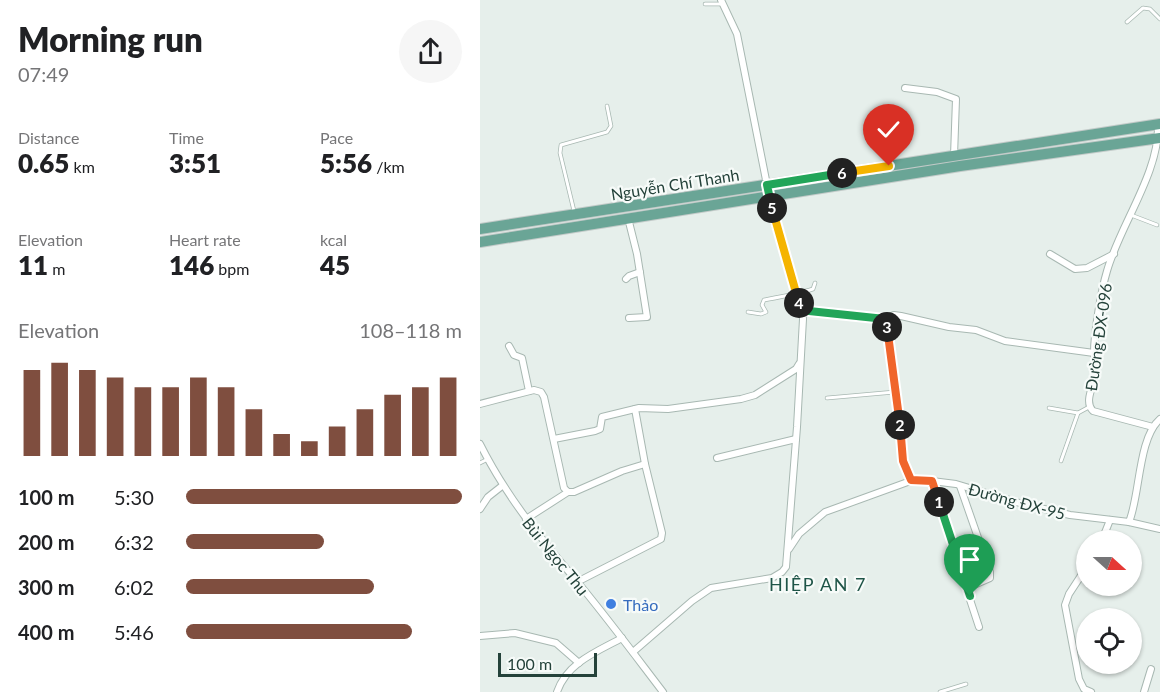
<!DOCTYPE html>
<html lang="en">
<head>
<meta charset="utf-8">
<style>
	:root { --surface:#fff; --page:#f6f6f6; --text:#202124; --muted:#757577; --accent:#7f4e3f }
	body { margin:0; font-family:Lato,sans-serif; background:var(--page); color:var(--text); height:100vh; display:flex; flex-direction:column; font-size:22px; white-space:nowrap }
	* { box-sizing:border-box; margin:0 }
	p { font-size:20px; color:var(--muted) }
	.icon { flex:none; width:33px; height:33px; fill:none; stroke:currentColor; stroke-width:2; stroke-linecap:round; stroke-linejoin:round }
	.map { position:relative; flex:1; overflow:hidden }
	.sheet { display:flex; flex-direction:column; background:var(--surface); width:480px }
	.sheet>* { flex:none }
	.needle { width:39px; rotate:111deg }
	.fabs { position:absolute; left:596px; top:530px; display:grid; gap:12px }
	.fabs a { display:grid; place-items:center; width:66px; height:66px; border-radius:50%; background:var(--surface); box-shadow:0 2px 4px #0004; font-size:30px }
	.scale { position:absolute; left:18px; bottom:15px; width:99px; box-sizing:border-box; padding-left:6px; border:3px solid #24423a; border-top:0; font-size:16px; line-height:21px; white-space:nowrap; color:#24423a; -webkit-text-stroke:4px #f7fbf9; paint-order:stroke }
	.pin { position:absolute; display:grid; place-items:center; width:51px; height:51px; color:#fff; margin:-62px -26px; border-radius:50% 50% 50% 0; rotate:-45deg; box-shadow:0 0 6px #0007 }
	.pin .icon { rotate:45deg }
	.km { position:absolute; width:30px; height:30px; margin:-15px; border-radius:50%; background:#222; color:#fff; font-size:16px; line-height:30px; text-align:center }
	.round { display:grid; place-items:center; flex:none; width:63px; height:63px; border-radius:32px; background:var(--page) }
	.summary { display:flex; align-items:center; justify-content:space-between; height:102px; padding:0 18px }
	h1 { font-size:33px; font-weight:800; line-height:45px }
	.figures { display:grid; grid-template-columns:repeat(3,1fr); gap:9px; height:102px; padding:6px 18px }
	.figures div { display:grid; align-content:center }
	.figures b { font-size:26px; font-weight:800 }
	.figures small { font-size:16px; font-weight:400 }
	.figures p { font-size:16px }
	.chart { height:168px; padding:12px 18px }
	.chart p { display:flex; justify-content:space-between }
	.chart svg { width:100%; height:108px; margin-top:6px; stroke:var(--accent); stroke-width:6 }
	ul { padding:0 18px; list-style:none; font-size:20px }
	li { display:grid; grid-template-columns:96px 72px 1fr; align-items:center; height:45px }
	li i { height:15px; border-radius:8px; background:var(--accent) }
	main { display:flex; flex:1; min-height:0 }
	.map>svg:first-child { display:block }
</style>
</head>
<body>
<main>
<section class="sheet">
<div class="summary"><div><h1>Morning run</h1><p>07:49</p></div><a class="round"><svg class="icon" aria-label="share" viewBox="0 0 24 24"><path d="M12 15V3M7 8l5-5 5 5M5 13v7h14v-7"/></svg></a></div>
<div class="figures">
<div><p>Distance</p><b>0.65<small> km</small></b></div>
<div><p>Time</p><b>3:51</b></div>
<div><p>Pace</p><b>5:56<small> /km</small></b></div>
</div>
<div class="figures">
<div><p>Elevation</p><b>11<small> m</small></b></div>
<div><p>Heart rate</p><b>146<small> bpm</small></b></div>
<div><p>kcal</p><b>45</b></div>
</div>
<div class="chart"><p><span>Elevation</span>108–118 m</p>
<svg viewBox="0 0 160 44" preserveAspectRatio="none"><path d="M5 44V9M15 44V6M25 44V9M35 44V12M45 44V16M55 44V16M65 44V12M75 44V16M85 44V25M95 44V35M105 44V38M115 44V32M125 44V25M135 44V19M145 44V16M155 44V12"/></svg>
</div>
<ul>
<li><b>100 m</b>5:30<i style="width:100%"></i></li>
<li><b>200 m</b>6:32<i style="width:50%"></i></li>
<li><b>300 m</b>6:02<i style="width:68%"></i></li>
<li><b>400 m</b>5:46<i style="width:82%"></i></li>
</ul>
</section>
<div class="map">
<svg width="680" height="692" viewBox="0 0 680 692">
	<rect width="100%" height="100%" fill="#e6efeb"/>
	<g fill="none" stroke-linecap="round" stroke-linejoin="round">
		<defs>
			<g id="service">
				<path d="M225 4H241"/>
				<path d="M647 22 663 8 670 9 680 19"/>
				<path d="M94 211 80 153 81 145 127 132 131 126 127 106"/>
				<path d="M651 215 677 225"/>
				<path d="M268 312 281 314 286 312 282 305 284 300C300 297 317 294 333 289L335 283"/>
				<path d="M347 398 415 392"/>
				<path d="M569 408 598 413 609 407"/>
				<path d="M581 461 598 413"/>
				<path d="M0 463 8 459"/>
				<path d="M460 692 486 684"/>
			</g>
			<g id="minor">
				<path d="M241 0 257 34 287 185"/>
				<path d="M425 88 457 92 476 99 474 156"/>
				<path d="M148 218 157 254 167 317 149 318"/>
				<path d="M570 254 595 269 607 268 634 254"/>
				<path d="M146 279 149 276 160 272"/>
				<path d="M322 308 329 311 405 319 416 390 423 461 431 480"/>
				<path d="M405 319 414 315 421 316 469 327 496 330 525 341 614 353"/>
				<path d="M29 346 34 355 42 358 49 391"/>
				<path d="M0 404 54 390 61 392 64 397 84 488 88 492H94L142 471 165 464 182 533 181 539 97 582"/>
				<path d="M155 409 165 464"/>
				<path d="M673 427 613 411C603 401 615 384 616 372 617 366 614 359 614 353 614 333 621 291 627 271 640 225 680 172 678 124"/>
				<path d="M74 439 115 431 120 429 122 417 159 408 188 409 261 399 275 395 316 369 319 364"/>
				<path d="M0 444C28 500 64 542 104 590 131 623 157 658 183 692"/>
				<path d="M237 458 316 439"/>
				<path d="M451 481 499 627"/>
				<path d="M480 486 510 572V578L487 588"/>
				<path d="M0 509 8 497 22 486"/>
				<path d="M46 519 88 492"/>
				<path d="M649 522C660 496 658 438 680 419"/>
				<path d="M622 540 630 520"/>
				<path d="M309 549 319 534 345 512 436 479 476 484 543 504 590 515 649 522 680 529"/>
				<path d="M606 568 589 594 585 605 599 679 604 689 611 692"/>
				<path d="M0 636 35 633 76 643 99 663"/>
				<path d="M153 652 212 601 231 588 292 578 302 572 306 567 317 427 323 319 322 308 294 222 289 195"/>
				<path d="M77 692C87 663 116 652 142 638"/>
				<path d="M664 692 671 669"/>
			</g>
			<g id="primary">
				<path d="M0 229 680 124"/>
				<path d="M0 242 480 166 680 138"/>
			</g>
		</defs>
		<use href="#service" stroke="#a8b8b2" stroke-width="4.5"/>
		<use href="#minor" stroke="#a8b8b2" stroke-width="8"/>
		<use href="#primary" stroke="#c2cac8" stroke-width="12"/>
		<use href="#service" stroke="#fff" stroke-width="3"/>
		<use href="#minor" stroke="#fff" stroke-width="6"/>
		<use href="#primary" stroke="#6aa596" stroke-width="10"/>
	</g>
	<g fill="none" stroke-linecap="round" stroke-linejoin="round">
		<defs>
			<path id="split-1" d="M459 502 490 596"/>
			<path id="split-2" d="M420 425 423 461 431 480 452 481 459 502"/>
			<path id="split-3" d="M407 327 420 425"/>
			<path id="split-4" d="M319 303 322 308 329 311 405 319 407 327"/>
			<path id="split-5" d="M292 208 319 303"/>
			<path id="split-6" d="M292 208 287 185 362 173"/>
			<path id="split-7" d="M362 173 409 166"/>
		</defs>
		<use href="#split-1" stroke="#fff" stroke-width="12"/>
		<use href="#split-2" stroke="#fff" stroke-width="12"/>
		<use href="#split-3" stroke="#fff" stroke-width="12"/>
		<use href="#split-4" stroke="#fff" stroke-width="12"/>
		<use href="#split-5" stroke="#fff" stroke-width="12"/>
		<use href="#split-6" stroke="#fff" stroke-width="12"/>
		<use href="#split-7" stroke="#fff" stroke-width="12"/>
		<use href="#split-1" stroke="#22a559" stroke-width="8"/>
		<use href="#split-2" stroke="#f0652b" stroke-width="8"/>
		<use href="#split-3" stroke="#f0652b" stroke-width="8"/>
		<use href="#split-4" stroke="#22a559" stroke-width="8"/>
		<use href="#split-5" stroke="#f5b400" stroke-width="8"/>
		<use href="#split-6" stroke="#22a559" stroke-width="8"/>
		<use href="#split-7" stroke="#f5b400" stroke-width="8"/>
	</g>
	<circle fill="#3f7fe0" stroke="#f7fbf9" stroke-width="2" cx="131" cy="604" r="6"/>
	<g text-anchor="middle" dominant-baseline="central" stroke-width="4.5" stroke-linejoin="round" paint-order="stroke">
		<g font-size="16" fill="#24423a" stroke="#f7fbf9">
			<text transform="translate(195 184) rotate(-9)">Nguyễn Chí Thanh</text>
			<text transform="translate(618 337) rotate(-82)">Đường ĐX-096</text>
			<text transform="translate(537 501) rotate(15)">Đường ĐX-95</text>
			<text transform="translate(76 556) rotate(51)">Bùi Ngọc Thu</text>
		</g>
		<g font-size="16" fill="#366cbe" stroke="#f7fbf9" text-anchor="start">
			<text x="143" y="604">Thảo</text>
		</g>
		<g font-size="18" letter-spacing="1.5" fill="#1f5548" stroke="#f7fbf9">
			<text x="338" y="584">HIỆP AN 7</text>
		</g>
	</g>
</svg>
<div class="fabs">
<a><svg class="needle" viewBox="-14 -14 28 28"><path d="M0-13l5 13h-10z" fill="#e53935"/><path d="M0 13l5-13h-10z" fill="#757577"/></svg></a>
<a><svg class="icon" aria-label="locate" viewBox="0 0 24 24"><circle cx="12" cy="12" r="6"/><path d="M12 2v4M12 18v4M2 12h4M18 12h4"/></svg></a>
</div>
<div class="scale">100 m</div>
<div class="pin" style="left:490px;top:596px;background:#1e9e55"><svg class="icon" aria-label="arrive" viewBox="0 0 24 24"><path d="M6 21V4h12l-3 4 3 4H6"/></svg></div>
<div class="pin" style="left:409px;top:166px;background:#d93025"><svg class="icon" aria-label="check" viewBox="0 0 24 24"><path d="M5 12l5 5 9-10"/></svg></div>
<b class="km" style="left:459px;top:502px">1</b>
<b class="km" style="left:420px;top:425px">2</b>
<b class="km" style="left:407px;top:327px">3</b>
<b class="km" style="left:319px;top:303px">4</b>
<b class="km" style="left:292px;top:208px">5</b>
<b class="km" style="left:362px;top:173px">6</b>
</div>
</main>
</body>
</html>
